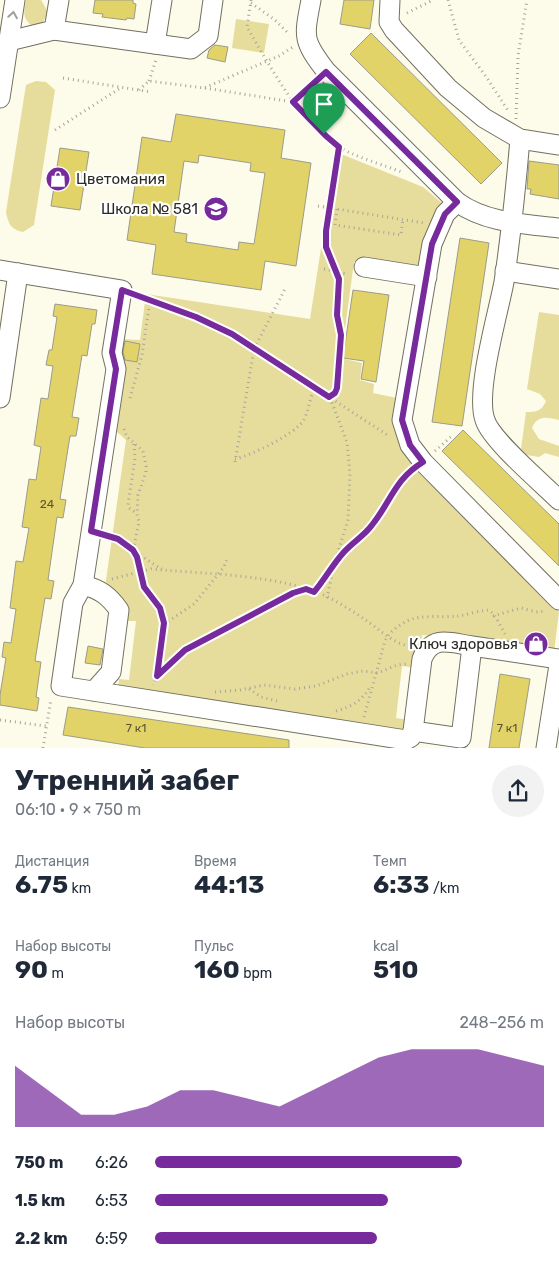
<!DOCTYPE html>
<html lang="ru">
<head>
<meta charset="utf-8">
<style>
	:root { --surface:#fff; --page:#f2f2f3; --text:#1f2937; --muted:#747a83; --accent:#762a9c }
	body { margin:0; font-family:Rubik,sans-serif; background:var(--page); color:var(--text); height:100vh; display:flex; flex-direction:column; font-size:19px; white-space:nowrap }
	* { box-sizing:border-box; margin:0 }
	p { font-size:16px; color:var(--muted) }
	.icon { flex:none; width:28px; height:28px; fill:none; stroke:currentColor; stroke-width:2; stroke-linecap:round; stroke-linejoin:round }
	.map { position:relative; height:748px; overflow:hidden }
	.side { display:flex; flex-direction:column; background:var(--surface); flex:1 }
	.side>* { flex:none }
	.pin { position:absolute; display:grid; place-items:center; width:42px; height:42px; color:#fff; margin:-51px -21px; border-radius:50% 50% 50% 0; rotate:-45deg; box-shadow:0 0 5px #0007 }
	.pin .icon { rotate:45deg }
	.round { display:grid; place-items:center; flex:none; width:52px; height:52px; border-radius:26px; background:var(--page) }
	.headline { display:flex; align-items:center; justify-content:space-between; height:85px; padding:0 15px }
	h1 { font-size:28px; font-weight:700; line-height:38px }
	.metrics { display:grid; grid-template-columns:repeat(3,1fr); gap:8px; height:85px; padding:5px 15px }
	.metrics div { display:grid; align-content:center }
	.metrics b { font-size:25px; font-weight:700 }
	.metrics small { font-size:14px; font-weight:400 }
	.metrics p { font-size:14px }
	.chart { height:140px; padding:10px 15px }
	.chart p { display:flex; justify-content:space-between }
	.chart svg { width:100%; height:90px; margin-top:5px; fill:var(--accent); opacity:.7 }
	ul { padding:0 15px; list-style:none; font-size:16px }
	li { display:grid; grid-template-columns:80px 60px 1fr; align-items:center; height:38px }
	li i { height:12px; border-radius:6px; background:var(--accent) }
	.map>svg:first-child { display:block }
</style>
</head>
<body>
<div class="map">
<svg width="559" height="748" viewBox="0 0 559 748">
	<rect width="100%" height="100%" fill="#fdfbe9"/>
	<g fill="#e6dd9c">
		<path d="M26 0H41L48 12 42 24 31 25C22 18 24 10 26 0Z"/>
		<path d="M236 19 269 24 264 53 232 48Z"/>
		<path d="M36 81 46 82 55 90 34 225 23 232C11 230 8 223 6 212L25 91 26 85Z"/>
		<path d="M336 152 423 187 443 204 420 270 354 262 341 358 362 363 360 380 374 384 373 393 397 398 395 419 559 612 554 652 460 637 422 635 417 668 402 666 396 718 409 720 407 732 118 689 119 679 129 680 136 621H124L105 587 126 440 116 431 125 367 117 361 120 339 140 340 146 294 310 319Z"/>
		<path d="M539 312 559 315V420C547 417 537 415 532 428L539 439 559 446V457L545 453 539 457 527 455 521 449 526 412C536 412 542 411 546 401L540 394 527 389Z"/>
	</g>
	<g fill="#e2d369" stroke="#9d9b8b" fill-rule="evenodd">
		<path d="M95 0H133V3L136 4 134 19 127 18 126 20 102 17 103 14 93 13Z"/>
		<path d="M344 0H374L370 29 340 24Z"/>
		<path d="M371 33 502 163 481 184 350 54Z"/>
		<path d="M215 45 228 47 225 62 207 58 209 50Z"/>
		<path d="M176 114 285 130 281 158 311 163 296 266 265 261 261 290 152 274 156 245 127 240 142 137 171 142ZM199 155 251 163 250 171 265 173 254 244 239 242 238 250 186 242 187 234 174 232 184 161 198 163Z"/>
		<path d="M60 148 89 152 80 210 51 206Z"/>
		<path d="M529 161 559 165V199L530 194 531 189H527Z"/>
		<path d="M460 238 489 243 462 426 432 422Z"/>
		<path d="M353 290 389 295 376 382 361 379 364 361 343 358Z"/>
		<path d="M55 304 97 310 95 324H92L87 356 82 355 72 417 79 418 76 436H70L60 499 66 500 63 518 57 517 48 580 54 581 51 599 45 598 35 661 41 662 36 697 39 698 37 711 0 705V695L6 658 2 657 4 642 11 643 16 609 10 608 16 561 23 562 29 528 22 527 29 479 36 480 41 447 34 445 41 398 48 399 53 366 46 365 49 350H52L57 317 53 316Z"/>
		<path d="M125 341 140 344 137 362 125 360 123 352Z"/>
		<path d="M463 430 559 524V566L442 451Z"/>
		<path d="M88 646 103 649 100 665 85 663Z"/>
		<path d="M500 674 530 679 519 748H489Z"/>
		<path d="M68 707 289 740V748H145L63 735Z"/>
	</g>
	<g fill="none" stroke-linecap="round" stroke-linejoin="round">
		<defs>
			<g id="minor">
				<path d="M311 0C304 37 302 40 326 71L457 202C486 223 525 224 559 228"/>
				<path d="M390 0 389 22 394 30 448 88 484 118 520 139 559 145"/>
				<path d="M54 30 155 44 162 0"/>
				<path d="M9 41 54 30 59 0"/>
				<path d="M155 44 191 49 208 36 213 0"/>
				<path d="M0 98 15 0"/>
				<path d="M520 139C516 186 511 234 504 282 498 314 475 392 485 420 491 440 542 483 559 500"/>
				<path d="M457 202 445 214 432 244 402 420 410 445 423 462 559 600"/>
				<path d="M364 267 427 277"/>
				<path d="M0 270 122 290 112 353 116 369 83 585 73 603 61 686 406 740 411 737 413 731"/>
				<path d="M505 271 559 279"/>
				<path d="M0 398 18 273"/>
				<path d="M83 585C100 589 109 596 119 610L111 672 94 691"/>
				<path d="M472 646C451 643 432 634 422 659L413 731 461 738 472 646 559 659"/>
				<path d="M546 748 559 665"/>
			</g>
		</defs>
		<use href="#minor" stroke="#727060" stroke-width="21"/>
		<g stroke="#a7a598" stroke-width="3" stroke-dasharray="1 4" stroke-linecap="butt">
			<path d="M251 0 247 27C271 68 297 118 337 146 353 156 383 165 402 172"/>
			<path d="M448 0 459 40 487 78 509 112"/>
			<path d="M251 3 275 20 289 34"/>
			<path d="M407 13 433 0"/>
			<path d="M63 78 151 92"/>
			<path d="M149 81 156 60"/>
			<path d="M205 88 293 102 314 82"/>
			<path d="M139 90 149 81 204 88 279 56 293 47"/>
			<path d="M324 94 325 135"/>
			<path d="M516 119 518 56 527 0"/>
			<path d="M55 130 122 87"/>
			<path d="M318 206 424 223"/>
			<path d="M330 207 339 147"/>
			<path d="M337 209 335 225 401 235 403 219"/>
			<path d="M324 269 347 274"/>
			<path d="M138 296 196 317 232 334 389 436"/>
			<path d="M329 397 335 393 337 388 341 335 337 315 339 279 326 247 329 207"/>
			<path d="M130 398 142 355 150 300"/>
			<path d="M330 398 347 442 350 474 348 520 335 561"/>
			<path d="M124 429 127 437 143 451 146 466V472L138 495 137 514 139 522 133 550 140 564 144 587 159 608 164 623 157 676 153 685"/>
			<path d="M134 444 135 458 128 505 129 508 136 513"/>
			<path d="M435 451 453 435"/>
			<path d="M235 459C250 456 295 434 303 421 309 412 309 398 315 388"/>
			<path d="M235 462 254 349 285 289"/>
			<path d="M106 535C127 542 143 559 162 569"/>
			<path d="M112 579 151 569 163 570C211 574 264 575 311 590 329 596 348 608 364 619 378 628 393 644 410 646"/>
			<path d="M314 592C325 579 333 565 344 552 355 539 369 530 379 516 391 499 393 487 409 472"/>
			<path d="M327 598 333 570"/>
			<path d="M493 616 521 608 536 612 546 611"/>
			<path d="M164 624 194 604 224 567 227 559"/>
			<path d="M157 676 185 650 293 593 305 589"/>
			<path d="M249 689 261 697 277 701"/>
			<path d="M215 692 240 690 264 685 295 689 316 686 347 674 363 671 378 673 397 665 406 664"/>
			<path d="M336 711C351 707 362 701 370 687"/>
			<path d="M364 717 385 641C389 632 398 626 407 621 421 614 442 618 457 616 464 616 486 608 490 611 496 616 501 627 505 634"/>
			<path d="M0 720 46 726"/>
			<path d="M43 748 51 699"/>
		</g>
		<use href="#minor" stroke="#fff" stroke-width="19"/>
	</g>
	<defs><path id="oneway-chevron" d="M-2-3.5L2.5 0L-2 3.5" fill="none" stroke-width="1.6" stroke-linecap="round" stroke-linejoin="round" transform="scale(1.25)"/></defs>
	<use stroke="#a09f9c" href="#oneway-chevron" transform="translate(13 15) rotate(-81)"/>
	<g fill="none" stroke-linecap="round" stroke-linejoin="round">
		<defs>
			<path id="route" d="M326 72 457 202 445 214 432 244 402 420 410 445 423 462C394 480 392 500 372 525 365 535 353 542 344 552 333 564 325 579 314 592L306 589 293 593 185 650 157 676 164 623 160 608 144 587 137 557 133 550 118 539 91 531 116 369 112 352 122 290 196 317 232 334 329 397 335 393 337 388 341 335 337 315 339 279 326 247V231L339 147 326 136 293 102Z"/>
		</defs>
		<use href="#route" stroke="#fff" stroke-width="10"/>
		<use href="#route" stroke="#762a9c" stroke-width="6"/>
	</g>
	<defs>
		<symbol id="shop-disc" viewBox="-11 -11 22 22"><circle r="9.5" fill="#762a9c" stroke="#fff"/><path d="M-5-2.5h2.3a2.7 3.5 0 0 1 5.4 0H5L5.5 6h-11ZM-1.5-2.5h3a1.5 2.3 0 0 0-3 0Z" fill="#fff"/></symbol>
		<symbol id="school-disc" viewBox="-11 -11 22 22"><circle r="9.5" fill="#762a9c" stroke="#fff"/><path d="M0-5L7-2L0 1L-7-2ZM-4 1L0 2.5L4 1V4Q0 6-4 4Z" fill="#fff"/></symbol>
	</defs>
	<g fill-rule="evenodd">
		<use href="#shop-disc" x="44" y="165" width="28" height="28"/>
		<use href="#school-disc" x="202" y="195" width="28" height="28"/>
		<use href="#shop-disc" x="522" y="630" width="28" height="28"/>
	</g>
	<g text-anchor="middle" dominant-baseline="central" stroke-width="4.5" stroke-linejoin="round" paint-order="stroke">
		<g font-size="12" fill="#595434">
			<text x="47" y="504">24</text>
			<text x="136" y="728">7 к1</text>
			<text x="507" y="728">7 к1</text>
		</g>
		<g font-size="15" fill="#2b2a23" stroke="#fff" text-anchor="end">
			<text x="76" y="179" text-anchor="start">Цветомания</text>
			<text x="198" y="209">Школа № 581</text>
			<text x="518" y="644">Ключ здоровья</text>
		</g>
	</g>
</svg>
<div class="pin" style="left:324px;top:134px;background:#1e9e55"><svg class="icon" aria-label="arrive" viewBox="0 0 24 24"><path d="M6 21V4h12l-3 4 3 4H6"/></svg></div>
</div>
<section class="side">
<div class="headline"><div><h1>Утренний забег</h1><p>06:10 · 9 × 750 m</p></div><a class="round"><svg class="icon" aria-label="share" viewBox="0 0 24 24"><path d="M12 15V3M7 8l5-5 5 5M5 13v7h14v-7"/></svg></a></div>
<div class="metrics">
<div><p>Дистанция</p><b>6.75<small> km</small></b></div>
<div><p>Время</p><b>44:13</b></div>
<div><p>Темп</p><b>6:33<small> /km</small></b></div>
</div>
<div class="metrics">
<div><p>Набор высоты</p><b>90<small> m</small></b></div>
<div><p>Пульс</p><b>160<small> bpm</small></b></div>
<div><p>kcal</p><b>510</b></div>
</div>
<div class="chart"><p><span>Набор высоты</span>248–256 m</p>
<svg viewBox="0 0 160 44" preserveAspectRatio="none"><path d="M0 44V14L10 26L20 38L30 38L40 34L50 26L60 26L70 30L80 34L90 26L100 18L110 10L120 6L130 6L140 6L150 10L160 14V44z"/></svg>
</div>
<ul>
<li><b>750 m</b>6:26<i style="width:79%"></i></li>
<li><b>1.5 km</b>6:53<i style="width:60%"></i></li>
<li><b>2.2 km</b>6:59<i style="width:57%"></i></li>
</ul>
</section>
</body>
</html>
